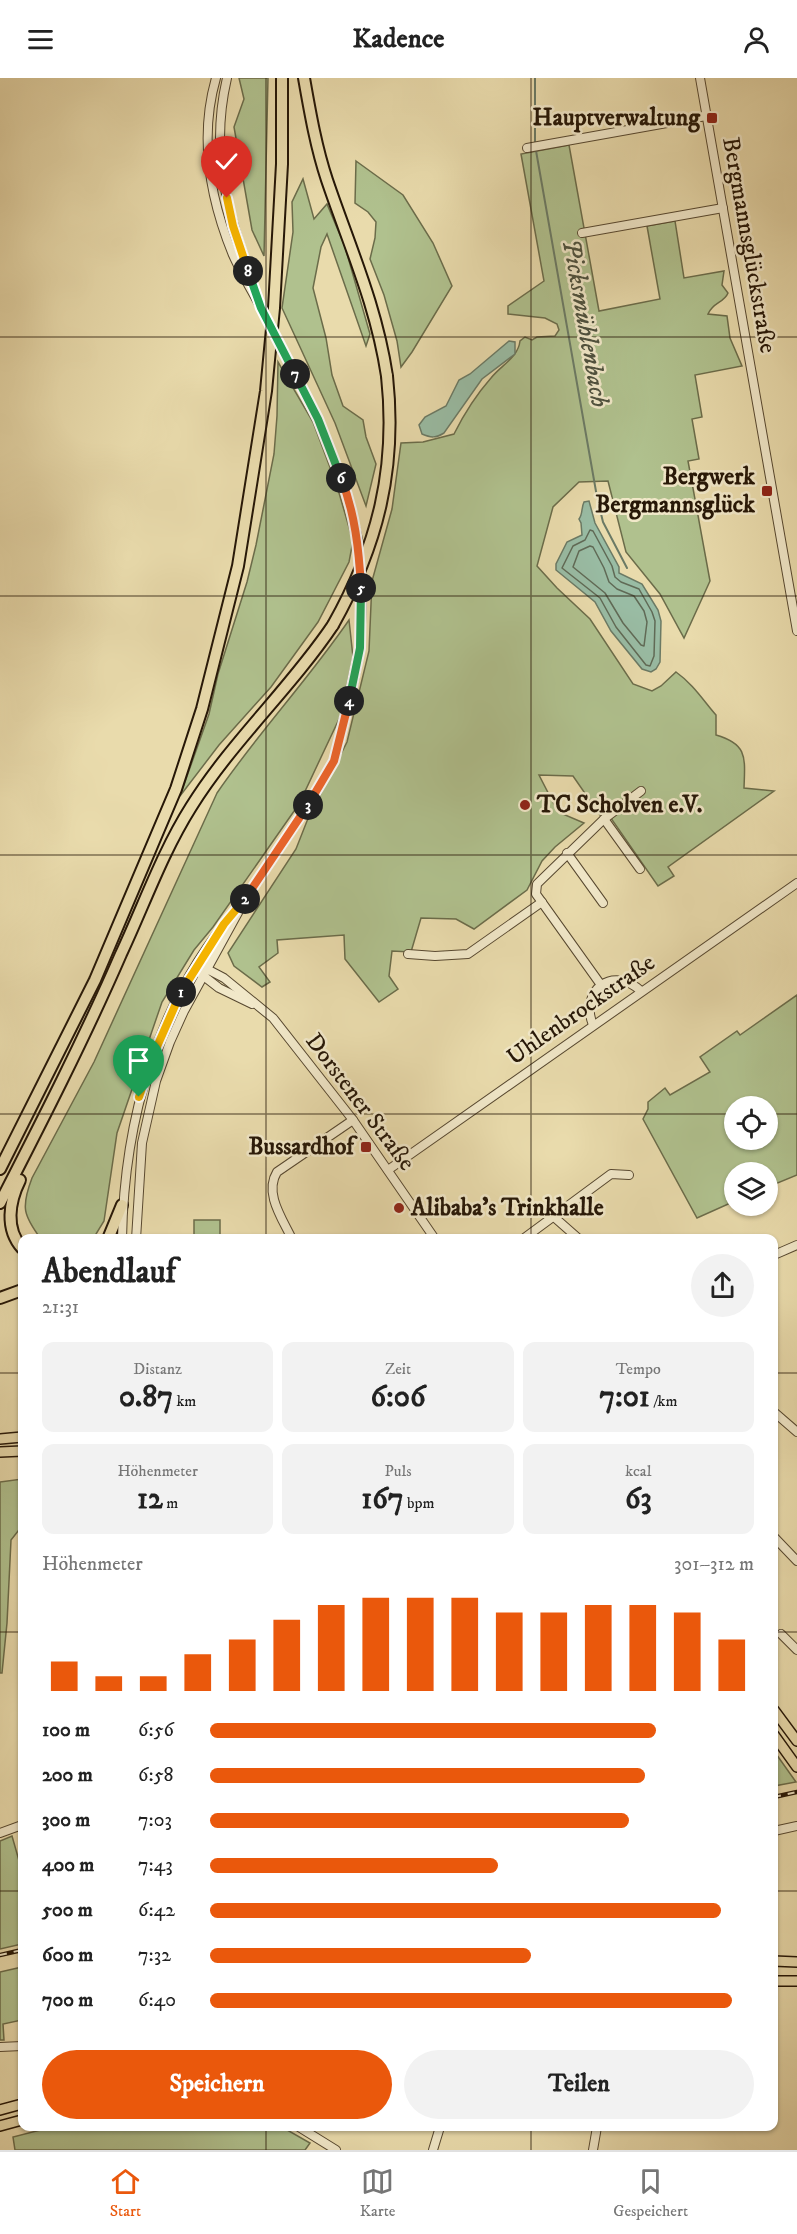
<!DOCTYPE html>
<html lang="de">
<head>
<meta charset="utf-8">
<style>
	:root { --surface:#fff; --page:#f2f2f2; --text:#222; --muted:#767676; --line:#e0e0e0; --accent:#ea580c }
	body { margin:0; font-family:"IM FELL DW Pica",serif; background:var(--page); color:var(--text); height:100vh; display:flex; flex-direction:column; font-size:22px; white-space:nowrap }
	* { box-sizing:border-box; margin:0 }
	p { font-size:20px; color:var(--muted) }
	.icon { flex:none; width:33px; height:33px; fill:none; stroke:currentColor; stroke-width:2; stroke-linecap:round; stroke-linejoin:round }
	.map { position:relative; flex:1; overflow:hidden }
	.drawer { position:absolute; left:18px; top:1156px; width:760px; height:897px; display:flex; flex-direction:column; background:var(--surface); border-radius:12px; box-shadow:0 2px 4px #0004 }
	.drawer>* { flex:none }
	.tools { position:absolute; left:724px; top:1018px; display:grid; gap:12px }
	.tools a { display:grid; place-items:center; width:54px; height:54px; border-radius:50%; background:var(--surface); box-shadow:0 2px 4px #0004; font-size:30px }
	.pin { position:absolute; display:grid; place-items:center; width:51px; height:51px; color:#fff; margin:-62px -26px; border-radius:50% 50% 50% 0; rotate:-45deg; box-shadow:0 0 6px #0007 }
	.pin .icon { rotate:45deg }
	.km { position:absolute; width:30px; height:30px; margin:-15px; border-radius:50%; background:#222; color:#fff; font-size:16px; line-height:30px; text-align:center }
	.round { display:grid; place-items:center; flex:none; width:63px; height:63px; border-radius:32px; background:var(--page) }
	.head { display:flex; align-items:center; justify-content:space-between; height:102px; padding:0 24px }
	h1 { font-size:33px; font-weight:700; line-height:45px }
	.metrics { display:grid; grid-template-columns:repeat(3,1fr); gap:9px; height:102px; padding:6px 24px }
	.metrics div { display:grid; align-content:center; border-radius:12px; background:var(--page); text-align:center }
	.metrics b { font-size:30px; font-weight:700 }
	.metrics small { font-size:16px; font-weight:400 }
	.metrics p { font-size:16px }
	.chart { height:168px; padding:12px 24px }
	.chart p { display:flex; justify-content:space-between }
	.chart svg { width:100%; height:108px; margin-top:6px; stroke:var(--accent); stroke-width:6 }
	.cta { display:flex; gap:12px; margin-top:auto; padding:12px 24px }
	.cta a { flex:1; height:69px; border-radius:36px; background:var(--accent); color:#fff; font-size:24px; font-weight:700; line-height:69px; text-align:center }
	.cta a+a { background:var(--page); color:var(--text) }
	ul { padding:0 24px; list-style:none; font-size:20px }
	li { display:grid; grid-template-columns:96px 72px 1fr; align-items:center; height:45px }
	li i { height:15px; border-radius:8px; background:var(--accent) }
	header { display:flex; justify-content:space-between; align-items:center; height:78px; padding:0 24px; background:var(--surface); font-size:27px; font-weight:700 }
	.tabs { display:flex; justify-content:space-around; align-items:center; height:84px; border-top:2px solid var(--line); background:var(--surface); font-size:16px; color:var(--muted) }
	.tabs a { display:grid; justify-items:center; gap:3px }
	.tabs .selected { color:var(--accent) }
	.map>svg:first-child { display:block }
</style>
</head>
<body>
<header><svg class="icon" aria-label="menu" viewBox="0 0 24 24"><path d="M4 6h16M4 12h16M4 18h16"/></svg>Kadence<svg class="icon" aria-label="person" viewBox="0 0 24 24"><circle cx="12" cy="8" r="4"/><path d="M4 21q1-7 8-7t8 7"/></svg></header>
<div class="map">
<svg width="797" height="2072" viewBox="0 0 797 2072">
	<rect width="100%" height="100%" fill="#e9dbac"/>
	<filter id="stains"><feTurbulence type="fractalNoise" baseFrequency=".00333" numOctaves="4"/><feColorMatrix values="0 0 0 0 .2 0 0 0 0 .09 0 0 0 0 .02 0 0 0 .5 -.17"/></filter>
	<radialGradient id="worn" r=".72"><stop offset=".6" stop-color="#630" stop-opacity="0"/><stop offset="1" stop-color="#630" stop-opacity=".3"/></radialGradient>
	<g fill="#b0c18e" stroke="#6b6c4a" stroke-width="1.5" fill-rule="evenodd">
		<path d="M239 0H268L264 178 252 152 234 49 244 21Z"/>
		<path d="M569 67 599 233 660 221 647 148 675 143 684 200 724 193 722 207 728 215C724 225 713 224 708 236L727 238 730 260 742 288 695 297 702 339 692 341 699 381 688 383 710 503 684 560 660 516 626 474 608 403 579 404 553 429 537 488 557 510 590 541 633 606 652 613 661 608 676 594C693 606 703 622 716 637V657C748 666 745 680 744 710L774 713 668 789 674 798 658 808 606 733 600 737 573 698 539 697 558 734 584 745 555 769 542 783 527 812 474 851 456 841 421 840 411 874 392 873 389 898 398 911 379 924 345 881 344 857 277 862 278 875 259 889 270 904 262 909 234 888 228 875 296 771 307 743 347 664 369 573 372 503 392 431 401 365 423 364 454 356C464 336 476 317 491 300 501 287 518 280 520 263L525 259 532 262 537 259 555 258 559 252 557 246 545 240 508 236V228L544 203 521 76Z"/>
		<path d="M356 83 403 117 433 165 452 208 412 274 401 289 397 263 384 217 370 181 375 160 376 144 368 134 355 125Z"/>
		<path d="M303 101 314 141 327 126 345 169 370 256 366 268 327 156 321 169 313 210 326 260 332 297 343 328 363 342 366 359 376 386 366 428 335 345 282 230 293 154 292 124Z"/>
		<path d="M278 284 313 344 337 408 353 463 349 484 318 544 271 609 219 667 180 718 209 636 218 596 247 504 256 467 274 376 277 338Z"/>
		<path d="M349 542 353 579 340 639 299 726 213 849 194 872 162 924 117 1055 104 1143 93 1161H41C23 1137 21 1129 32 1100L94 984 217 715C258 655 308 602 349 542Z"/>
		<path d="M797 917V1097L768 1109V1095H735V1123L697 1140 643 1041 648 1031V1024L665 1010 670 1017 710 994 700 979 737 953 740 957ZM735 1029H768V1062H735Z"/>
		<rect x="194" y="1142" width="26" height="19"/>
		<path d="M22 1401V1448L11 1462 7 1545 2 1595H0V1404Z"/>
		<path d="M774 1673 796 1704 774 1708Z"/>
		<path d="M12 1758 22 1793V1866L0 1871V1763Z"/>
		<path d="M22 1889V1942L3 1946 4 1962H0V1894Z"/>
		<path d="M52 2049H282L310 2065 305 2072H15L13 2059Z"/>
	</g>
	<g fill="#99bca4" stroke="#6b7a65" stroke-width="1.5">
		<path d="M509 263 515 264V276L482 301 444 355C436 360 431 360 422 356L419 347 425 339 446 328 459 302 470 296Z"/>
		<path d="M589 423 595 445 619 489V495L642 506 658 532 661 543 660 584 656 591 651 594 642 591 611 553 595 524 556 492V486L567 464 582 457 581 445 579 441C583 436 581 430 584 424Z"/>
	</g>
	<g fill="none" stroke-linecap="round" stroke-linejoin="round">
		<g stroke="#606a56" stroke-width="1.5">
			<path d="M590 452 593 453 612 488 615 499 621 504 639 511 652 534 655 543 654 578 650 588 646 587 616 549 600 520 562 490 573 468 585 462Z"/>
			<path d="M590 468 593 469 604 490 609 504 617 511 634 518 644 533 647 544 644 568 641 567 623 545 605 515 573 489 579 473Z"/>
		</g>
		<path stroke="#6b7a65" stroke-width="2" d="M535 0V67L597 419 603 444 627 490"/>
		<defs>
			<g id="minor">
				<path d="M216 0C199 59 210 121 233 177 241 195 252 213 261 230"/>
				<path d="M227 0C209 77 228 134 253 206"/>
				<path d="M700 0 797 553"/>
				<path d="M527 70 706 38"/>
				<path d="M582 155 723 130"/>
				<path d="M604 741 640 791"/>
				<path d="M567 775 603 825"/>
				<path d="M408 876 435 878 468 876 542 824"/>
				<path d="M203 889 224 900 273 940 353 1042 435 1161"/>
				<path d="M201 896 219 910 252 926"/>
				<path d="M601 907 536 816 537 806 604 741 641 713"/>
				<path d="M593 947C579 912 613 887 641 913"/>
				<path d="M388 1092 797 805"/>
				<path d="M554 1139 579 1161"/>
				<path d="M122 1161C124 1043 157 923 236 832"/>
				<path d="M136 1161 142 1065 156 1003 170 964 184 933 246 820 294 749 334 683 354 602 360 570 362 522 359 465 346 413 318 341 280 266"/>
				<path d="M292 1161C282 1140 264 1115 277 1094L353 1042"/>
				<path d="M523 1161 611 1096 629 1097"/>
				<path d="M774 1177 797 1167"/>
				<path d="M774 1334 797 1354"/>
				<path d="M774 1459 797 1483"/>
				<path d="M781 1556 797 1572"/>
				<path d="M774 1753 797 1748"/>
				<path d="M0 1755 22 1747"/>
				<path d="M0 1969 22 1968"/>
				<path d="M299 2049 336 2072"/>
				<path d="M433 2072 440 2049"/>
				<path d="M593 2072 597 2049"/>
			</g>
			<g id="major">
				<path d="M0 1361 22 1359"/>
				<path d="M0 1374 22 1373"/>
				<path d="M774 1632 797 1663"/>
				<path d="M774 1657 797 1689"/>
				<path d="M774 1883 797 1884"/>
				<path d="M774 1903H797"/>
				<path d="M0 2032 22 2026"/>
				<path d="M0 2048 22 2042"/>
			</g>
			<g id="highway">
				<path d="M304 0C310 34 316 69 327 102 350 170 376 226 387 298"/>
				<path d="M0 1091 95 902 176 711 202 631 238 488 266 313 274 230 282 86V0"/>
				<path d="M20 1102C9 1124 5 1151 22 1170"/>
				<path d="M0 1125C42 1043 84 961 121 876 144 827 162 775 191 729 232 663 290 611 333 547"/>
				<path d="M108 1161 122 1127"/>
				<path d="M0 1220 22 1212"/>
			</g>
		</defs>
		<use href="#minor" stroke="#574830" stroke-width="10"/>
		<use href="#major" stroke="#261707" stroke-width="12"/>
		<use href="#highway" stroke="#261707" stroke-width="14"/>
		<use href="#minor" stroke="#f1e8c9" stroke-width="8"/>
		<use href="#major" stroke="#e9dbac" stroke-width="9"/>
		<use href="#highway" stroke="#e9dbac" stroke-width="10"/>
		<defs>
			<g id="rail">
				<path d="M774 1719 797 1714"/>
				<path d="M0 1877 22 1872"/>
			</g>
		</defs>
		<use href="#rail" stroke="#261707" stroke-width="4.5"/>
		<use href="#rail" stroke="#f1e8c9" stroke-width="2" stroke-dasharray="7" stroke-linecap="butt"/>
		<defs>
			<path id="minor-bridge" d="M261 230 280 266"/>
			<path id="highway-bridge" d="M333 547C378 467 397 390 387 298"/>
		</defs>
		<use href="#minor-bridge" stroke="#574830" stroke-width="10" stroke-linecap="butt"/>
		<use href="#highway-bridge" stroke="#261707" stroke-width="14" stroke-linecap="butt"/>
		<use href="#minor-bridge" stroke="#f1e8c9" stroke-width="8"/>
		<use href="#highway-bridge" stroke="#e9dbac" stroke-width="10"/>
	</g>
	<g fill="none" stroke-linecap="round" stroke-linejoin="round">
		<defs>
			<path id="split-1" d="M139 1019 152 980 181 914"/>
			<path id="split-2" d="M181 914 224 846 245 821"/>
			<path id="split-3" d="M245 821 308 727"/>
			<path id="split-4" d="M308 727 334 683 349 623"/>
			<path id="split-5" d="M349 623 360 570 361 510"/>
			<path id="split-6" d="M341 400C355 435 359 472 361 510"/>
			<path id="split-7" d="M295 296 318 341 341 400"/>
			<path id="split-8" d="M248 193 261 230 295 296"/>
			<path id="split-9" d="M227 120 233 148 248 193"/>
		</defs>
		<use href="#split-1" stroke="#fff" stroke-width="12"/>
		<use href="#split-2" stroke="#fff" stroke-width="12"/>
		<use href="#split-3" stroke="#fff" stroke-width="12"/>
		<use href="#split-4" stroke="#fff" stroke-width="12"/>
		<use href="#split-5" stroke="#fff" stroke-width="12"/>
		<use href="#split-6" stroke="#fff" stroke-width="12"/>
		<use href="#split-7" stroke="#fff" stroke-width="12"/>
		<use href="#split-8" stroke="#fff" stroke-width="12"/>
		<use href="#split-9" stroke="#fff" stroke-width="12"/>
		<use href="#split-1" stroke="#f5b400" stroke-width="8"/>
		<use href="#split-2" stroke="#f5b400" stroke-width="8"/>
		<use href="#split-3" stroke="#f0652b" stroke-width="8"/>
		<use href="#split-4" stroke="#f0652b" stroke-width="8"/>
		<use href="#split-5" stroke="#22a559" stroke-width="8"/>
		<use href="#split-6" stroke="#f0652b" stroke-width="8"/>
		<use href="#split-7" stroke="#22a559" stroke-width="8"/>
		<use href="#split-8" stroke="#22a559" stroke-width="8"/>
		<use href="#split-9" stroke="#f5b400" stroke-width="8"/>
	</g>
	<path fill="none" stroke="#261707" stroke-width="1.5" stroke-opacity="0.55" d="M266 0V1161M531 0V1161M0 259H797M0 518H797M0 777H797M0 1036H735M768 1036H797M0 1295H22M774 1295H797M0 1554H22M774 1554H797M0 1813H22M774 1813H797M266 2049V2072M531 2049V2072"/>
	<g fill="#8f2418" stroke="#f1e8c9" stroke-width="2">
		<rect x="706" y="34" width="12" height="12" rx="3"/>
		<rect x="761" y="407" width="12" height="12" rx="3"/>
		<circle cx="525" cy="727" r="6"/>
		<rect x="360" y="1063" width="12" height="12" rx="3"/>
		<circle cx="399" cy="1130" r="6"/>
	</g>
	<g text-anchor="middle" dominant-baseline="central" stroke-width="5" stroke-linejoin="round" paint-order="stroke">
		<g font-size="24" font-weight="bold" fill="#261707" stroke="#f1e8c9" text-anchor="end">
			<text x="700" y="40">Hauptverwaltung</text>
			<text x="755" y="399">Bergwerk<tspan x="755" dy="28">Bergmannsglück</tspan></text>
			<text x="537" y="727" text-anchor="start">TC Scholven e.V.</text>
			<text x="354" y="1069">Bussardhof</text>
			<text x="411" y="1130" text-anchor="start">Alibaba's Trinkhalle</text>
		</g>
		<g font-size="24" fill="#261707" stroke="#f1e8c9">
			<text transform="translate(749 167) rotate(80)">Bergmannsglückstraße</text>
			<text transform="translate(581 932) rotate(-35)">Uhlenbrockstraße</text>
			<text transform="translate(360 1024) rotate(53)">Dorstener Straße</text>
		</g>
		<g font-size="26" font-style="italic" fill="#4e513e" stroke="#f1e8c9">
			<text transform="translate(585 245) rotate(80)">Picksmühlenbach</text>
		</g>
	</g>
	<rect width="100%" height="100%" filter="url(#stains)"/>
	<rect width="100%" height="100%" fill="url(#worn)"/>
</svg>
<div class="tools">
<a><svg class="icon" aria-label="locate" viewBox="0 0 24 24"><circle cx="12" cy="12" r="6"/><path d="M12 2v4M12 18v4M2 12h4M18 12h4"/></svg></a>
<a><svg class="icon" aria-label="layers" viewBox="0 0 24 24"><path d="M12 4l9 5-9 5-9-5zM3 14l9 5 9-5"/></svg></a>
</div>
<div class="pin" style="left:139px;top:1019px;background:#1e9e55"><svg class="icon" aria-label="arrive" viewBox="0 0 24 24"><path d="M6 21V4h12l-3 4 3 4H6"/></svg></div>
<div class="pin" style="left:227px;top:120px;background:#d93025"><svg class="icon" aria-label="check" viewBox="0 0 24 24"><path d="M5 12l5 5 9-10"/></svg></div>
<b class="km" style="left:181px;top:914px">1</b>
<b class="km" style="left:245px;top:821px">2</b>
<b class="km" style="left:308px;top:727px">3</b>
<b class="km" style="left:349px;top:623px">4</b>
<b class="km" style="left:361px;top:510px">5</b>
<b class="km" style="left:341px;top:400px">6</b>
<b class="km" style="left:295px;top:296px">7</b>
<b class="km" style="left:248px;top:193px">8</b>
<section class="drawer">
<div class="head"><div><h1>Abendlauf</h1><p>21:31</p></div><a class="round"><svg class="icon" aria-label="share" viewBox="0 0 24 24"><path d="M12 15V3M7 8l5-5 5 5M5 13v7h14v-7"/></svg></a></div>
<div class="metrics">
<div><p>Distanz</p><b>0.87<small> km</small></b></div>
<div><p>Zeit</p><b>6:06</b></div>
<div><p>Tempo</p><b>7:01<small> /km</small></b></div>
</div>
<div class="metrics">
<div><p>Höhenmeter</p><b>12<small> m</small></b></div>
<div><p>Puls</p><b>167<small> bpm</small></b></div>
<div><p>kcal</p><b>63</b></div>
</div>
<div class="chart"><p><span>Höhenmeter</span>301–312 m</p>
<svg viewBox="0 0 160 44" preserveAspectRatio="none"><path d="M5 44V32M15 44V38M25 44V38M35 44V29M45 44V23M55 44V15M65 44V9M75 44V6M85 44V6M95 44V6M105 44V12M115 44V12M125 44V9M135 44V9M145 44V12M155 44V23"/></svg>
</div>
<ul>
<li><b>100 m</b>6:56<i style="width:82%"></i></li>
<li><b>200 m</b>6:58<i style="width:80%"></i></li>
<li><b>300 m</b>7:03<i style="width:77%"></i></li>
<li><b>400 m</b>7:43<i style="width:53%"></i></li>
<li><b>500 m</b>6:42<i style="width:94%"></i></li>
<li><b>600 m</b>7:32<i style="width:59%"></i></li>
<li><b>700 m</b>6:40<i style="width:96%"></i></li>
</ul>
<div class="cta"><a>Speichern</a><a>Teilen</a></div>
</section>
</div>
<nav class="tabs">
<a class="selected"><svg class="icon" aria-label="home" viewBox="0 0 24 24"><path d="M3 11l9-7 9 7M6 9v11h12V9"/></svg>Start</a>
<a><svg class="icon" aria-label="map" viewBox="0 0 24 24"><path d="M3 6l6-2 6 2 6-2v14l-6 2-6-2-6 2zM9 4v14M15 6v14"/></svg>Karte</a>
<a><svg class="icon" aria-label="saved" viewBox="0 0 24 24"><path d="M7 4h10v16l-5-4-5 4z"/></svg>Gespeichert</a>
</nav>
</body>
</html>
